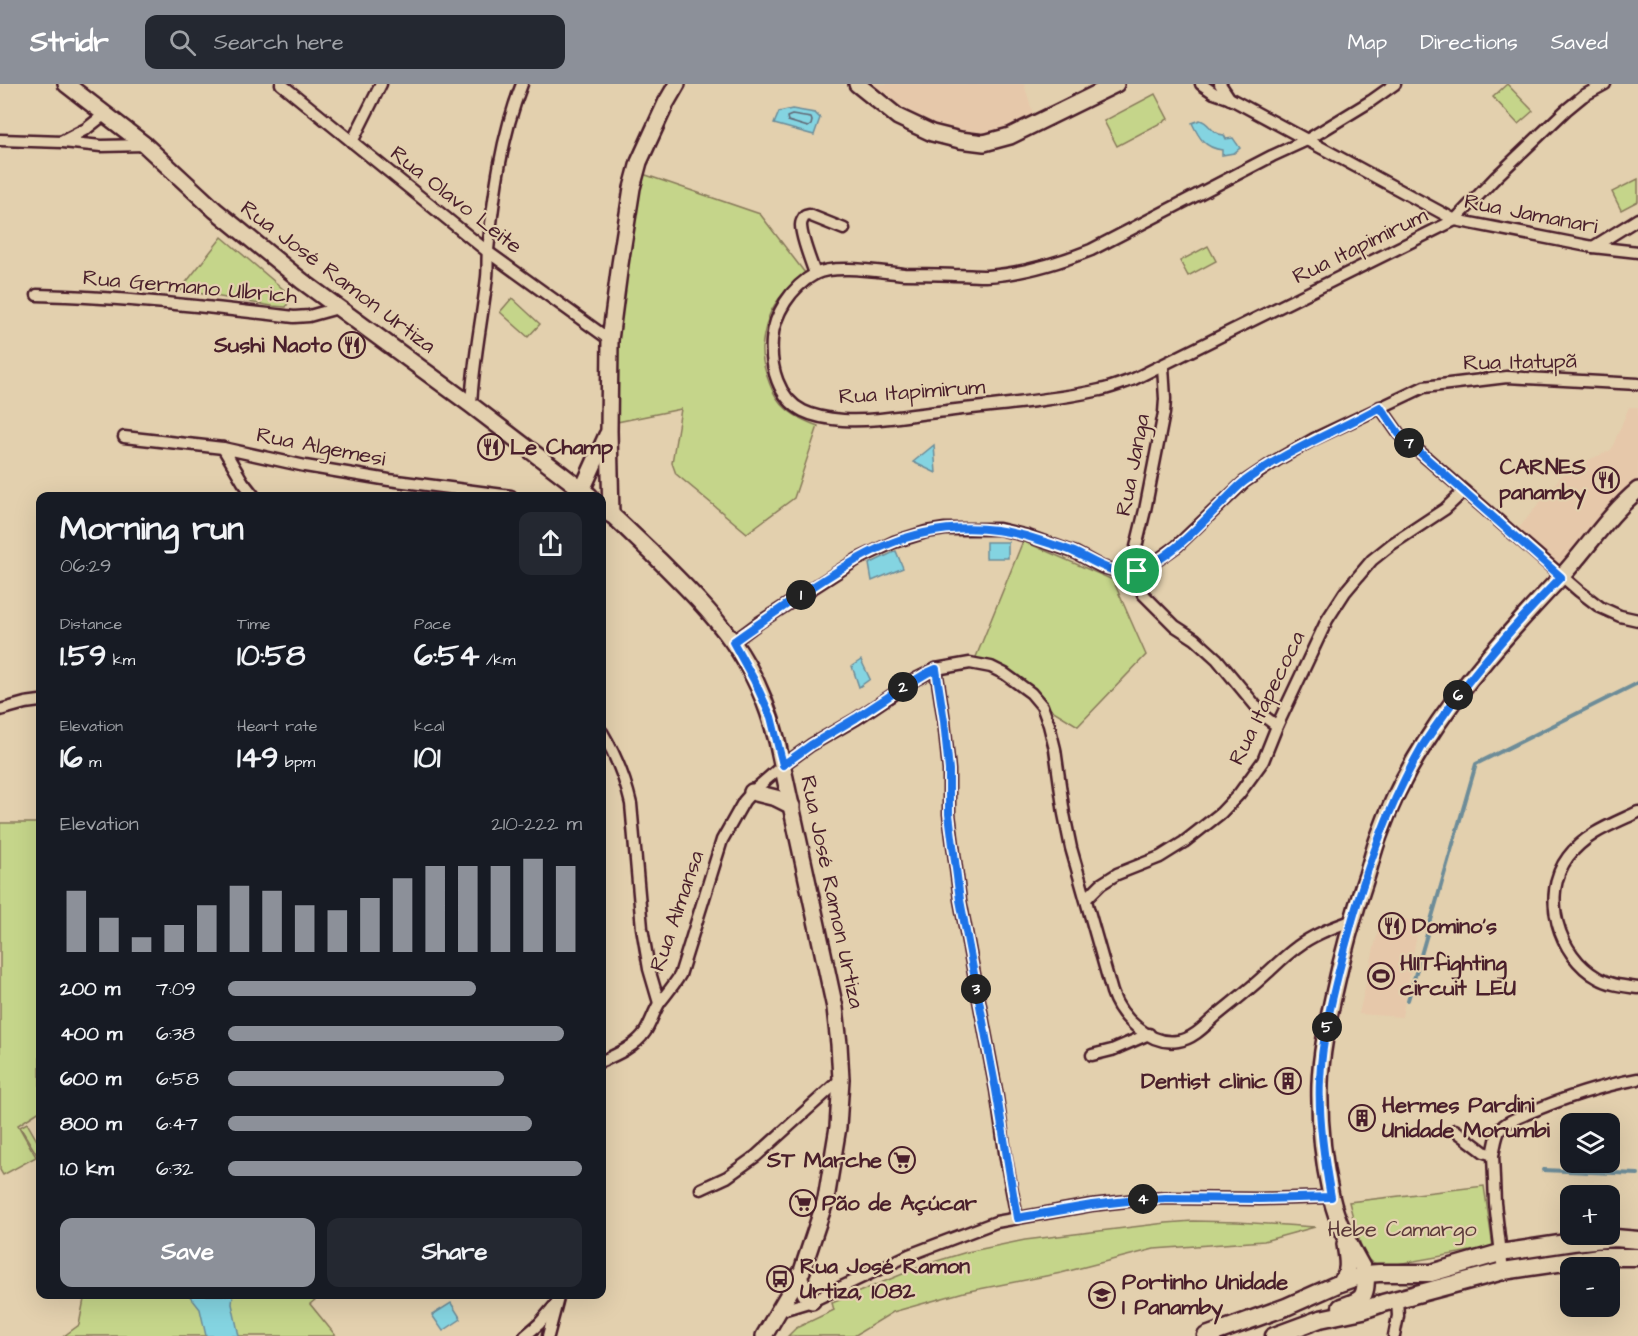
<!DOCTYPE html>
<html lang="en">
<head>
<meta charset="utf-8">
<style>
	:root { --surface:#171b24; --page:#242831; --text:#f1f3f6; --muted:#9ea1a6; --accent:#8c9099 }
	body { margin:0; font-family:"Architects Daughter",sans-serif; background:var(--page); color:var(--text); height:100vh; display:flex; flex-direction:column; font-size:22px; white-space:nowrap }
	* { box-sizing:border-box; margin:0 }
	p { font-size:20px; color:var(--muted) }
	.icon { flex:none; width:33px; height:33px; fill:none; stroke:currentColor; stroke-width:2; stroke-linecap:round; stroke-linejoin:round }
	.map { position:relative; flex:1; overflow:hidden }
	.details { position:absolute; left:36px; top:408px; width:570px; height:807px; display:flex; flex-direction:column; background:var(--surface); border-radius:12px; box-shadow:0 6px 24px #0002 }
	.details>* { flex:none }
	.fabs { position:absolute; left:1560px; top:1029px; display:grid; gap:12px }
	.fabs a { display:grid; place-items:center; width:60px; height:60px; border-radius:12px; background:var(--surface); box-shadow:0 6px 24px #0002; font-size:30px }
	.pin { position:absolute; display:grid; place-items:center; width:51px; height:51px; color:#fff; margin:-26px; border:3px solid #fff; border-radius:50%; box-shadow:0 2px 6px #0007 }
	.km { position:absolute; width:30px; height:30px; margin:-15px; border-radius:50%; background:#222; color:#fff; font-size:16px; line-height:30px; text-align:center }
	.round { display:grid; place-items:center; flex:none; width:63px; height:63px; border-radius:12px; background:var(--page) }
	.headline { display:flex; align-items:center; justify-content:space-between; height:102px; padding:0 24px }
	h1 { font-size:33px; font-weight:800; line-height:45px }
	.figures { display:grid; grid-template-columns:repeat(3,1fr); gap:9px; height:102px; padding:6px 24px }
	.figures div { display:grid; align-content:center }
	.figures b { font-size:30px; font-weight:800 }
	.figures small { font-size:16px; font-weight:400 }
	.figures p { font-size:16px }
	.chart { height:168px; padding:12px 24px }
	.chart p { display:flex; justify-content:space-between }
	.chart svg { width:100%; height:108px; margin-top:6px; stroke:var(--accent); stroke-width:6 }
	.button { display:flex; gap:12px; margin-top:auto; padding:12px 24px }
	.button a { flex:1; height:69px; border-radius:12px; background:var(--accent); color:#fff; font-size:24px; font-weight:800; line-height:69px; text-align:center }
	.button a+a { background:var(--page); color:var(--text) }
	ul { padding:0 24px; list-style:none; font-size:20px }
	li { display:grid; grid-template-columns:96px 72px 1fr; align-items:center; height:45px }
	li i { height:15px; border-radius:8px; background:var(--accent) }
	header { display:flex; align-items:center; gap:36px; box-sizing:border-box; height:84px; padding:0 30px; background:var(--accent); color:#fff }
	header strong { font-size:28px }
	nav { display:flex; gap:33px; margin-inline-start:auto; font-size:21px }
	.search { width:420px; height:54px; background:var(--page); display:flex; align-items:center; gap:15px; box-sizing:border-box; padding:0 21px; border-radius:12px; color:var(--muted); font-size:22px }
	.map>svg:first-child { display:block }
</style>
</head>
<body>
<header>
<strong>Stridr</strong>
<div class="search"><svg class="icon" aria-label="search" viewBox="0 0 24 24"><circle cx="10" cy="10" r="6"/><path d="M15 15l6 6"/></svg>Search here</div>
<nav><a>Map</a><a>Directions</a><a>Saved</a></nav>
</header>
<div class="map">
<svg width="1638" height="1252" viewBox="0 0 1638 1252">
	<rect width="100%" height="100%" fill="#e3d0ae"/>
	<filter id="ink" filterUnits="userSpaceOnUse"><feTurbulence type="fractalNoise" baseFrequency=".0167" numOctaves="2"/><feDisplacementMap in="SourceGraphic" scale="12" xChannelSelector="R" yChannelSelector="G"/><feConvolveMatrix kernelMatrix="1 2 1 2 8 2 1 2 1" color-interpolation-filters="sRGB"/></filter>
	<g filter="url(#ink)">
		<g fill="#e6c8aa">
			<path d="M868 0H1024L1033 29 1008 49 985 54 921 39Z"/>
			<path d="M1629 323H1638V402L1558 490 1515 449 1566 386 1611 366Z"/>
			<path d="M1382 829 1419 839 1402 933 1359 930Z"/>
		</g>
		<g fill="#c5d58a" stroke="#887a5a" stroke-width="1.5">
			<path d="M1507 0 1533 27 1518 40 1493 13Z"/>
			<path d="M1155 10 1168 35 1117 62 1104 37Z"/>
			<path d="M640 89 760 130 805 189C791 201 776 214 769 232 766 241 763 254 762 264 761 278 770 306 779 317 788 329 804 337 818 342L794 414 747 449 676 390 672 379 681 325 612 339 614 271Z"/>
			<path d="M1638 95V117L1621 126 1612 108Z"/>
			<path d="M222 153 289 210V217L286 223 272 222 180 206Z"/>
			<path d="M1208 162 1216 177 1188 192 1180 177Z"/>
			<path d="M512 214 540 240 528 253 500 228Z"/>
			<path d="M1023 457 1113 496 1146 571 1078 642 974 578Z"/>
			<path d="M0 739H40V1027L18 1041 36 1073 3 1091 0 1086Z"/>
			<path d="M27 1039 40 1062V1069L37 1071 20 1043Z"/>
			<path d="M1484 1102 1493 1163 1386 1182C1380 1180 1372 1180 1367 1175 1361 1169 1352 1129 1349 1118Z"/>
			<path d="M1193 1137 1238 1138 1315 1143 1264 1157 1154 1165 1061 1189 964 1208 893 1228 854 1252H788L796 1244 834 1226 832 1219 927 1180 967 1168 1025 1156 1166 1139Z"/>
			<path d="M85 1210 321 1211 310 1220 336 1252H64L79 1241Z"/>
		</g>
		<g fill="#84d4e1" stroke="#6d8c98" stroke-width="1.5">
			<path d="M792 25 815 29 820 34 814 51 774 40 779 28Z"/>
			<path d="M1200 36C1211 39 1209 49 1224 51L1226 55 1233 54 1240 64 1234 69 1222 71V66C1205 64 1199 54 1192 39Z"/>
			<path d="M934 361 936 389 913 378Z"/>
			<rect x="986" y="458" width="22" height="16"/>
			<path d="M896 467 903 484 872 497 869 480Z"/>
			<path d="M861 576 870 595 859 603 852 582Z"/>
			<path d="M189 1211H233L232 1220 239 1252H206L200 1225Z"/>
			<path d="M451 1219 461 1235 443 1247 432 1231Z"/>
		</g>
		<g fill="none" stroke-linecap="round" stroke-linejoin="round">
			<path stroke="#616774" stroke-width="1.5" d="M792 31 811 34 812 37 811 41 808 43 788 37 787 33Z"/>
			<g stroke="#6d8c98" stroke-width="4">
				<path d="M1408 916 1476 680 1638 599"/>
				<path d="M1543 1086 1638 1090"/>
			</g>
			<defs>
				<g id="street">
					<path d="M281 0 488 168 610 256"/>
					<path d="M1201 0 1214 9 1231 15 1455 136 1593 163 1638 168"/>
					<path d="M1220 0 1230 15"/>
					<path d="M1395 0 1371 17 1307 56 1272 72 1091 166C1058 179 1022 190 986 192 975 192 965 191 954 191 938 190 921 190 904 190 880 188 836 180 815 190 791 203 774 230 772 256 770 283 778 314 803 327 815 333 830 335 843 336 877 338 913 330 947 327 997 321 1050 317 1100 306 1111 304 1123 299 1134 295L1455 136 1496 93 1566 26 1583 12 1605 0"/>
					<path d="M0 56 63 58 101 62 145 61"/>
					<path d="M63 57 86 45 105 30"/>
					<path d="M352 58 381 0"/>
					<path d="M1593 163 1638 135"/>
					<path d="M815 190C811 177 801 154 801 141 801 137 803 135 805 132L809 131 844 145"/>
					<path d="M37 211C123 213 209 223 294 233L309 232 338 224"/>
					<path d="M1163 282 1165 315 1164 329 1145 426 1136 463 1137 487 1143 510 1175 542 1195 555 1217 575 1265 633 1277 642"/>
					<path d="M471 321C473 278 482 236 487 193 488 184 487 175 488 166 494 110 501 53 522 0"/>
					<path d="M1380 323 1399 350 1579 507 1600 523 1620 532 1638 536"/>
					<path d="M124 353 223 364 305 382 389 396 511 412"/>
					<path d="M223 364 243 398 254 412"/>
					<path d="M733 558 760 538 858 475 894 458 926 448 945 445H999L1028 452 1076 469 1102 483 1121 488 1137 487 1159 475 1177 462 1244 398 1277 376 1314 355 1424 303 1507 293 1638 300"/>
					<path d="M936 585 944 637 949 686V730L960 816 996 1006 1006 1075 1017 1134"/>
					<path d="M0 626 25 619 40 617"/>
					<path d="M602 648C615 670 625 694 631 720L642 844 649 885 659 919"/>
					<path d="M1638 728C1613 740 1586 749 1568 773 1540 810 1558 872 1598 894 1610 901 1624 902 1638 904"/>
					<path d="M1086 815 1101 800 1117 790 1160 773 1184 758 1221 729 1239 710 1263 677 1277 642 1327 536 1345 508 1372 476 1392 460 1445 425 1464 407"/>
					<path d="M1092 971 1112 966 1149 950"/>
					<path d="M602 977C616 971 636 962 645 948 651 939 654 927 660 918 667 909 674 901 680 891L722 756 744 717 752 708 783 681 811 661 856 635 916 595 936 585 970 579 991 583 1005 590 1031 609 1042 622 1049 641 1055 665 1064 730 1071 764 1112 908C1120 933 1150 962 1178 957 1193 955 1206 941 1216 932 1233 918 1250 905 1266 890 1276 881 1286 871 1297 863 1314 850 1332 844 1351 837"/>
					<path d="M1455 1046 1484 1068 1493 1071 1495 1119 1503 1187"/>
					<path d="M1493 1071C1495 1063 1496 1050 1501 1044 1507 1037 1518 1034 1526 1030 1561 1015 1600 1002 1638 995"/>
					<path d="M701 1105 727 1093 756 1072 841 995"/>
					<path d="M779 1227 812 1217 909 1171 996 1138 1091 1121 1136 1116 1165 1114 1260 1115 1331 1113"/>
					<path d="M525 1252 539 1240 556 1220"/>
					<path d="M548 1252 559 1210"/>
					<path d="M1394 1252 1398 1232 1397 1216"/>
				</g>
				<g id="secondary">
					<path d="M66 0 145 61 215 126 302 197 471 321 590 412"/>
					<path d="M857 0 898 33 932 49 960 56 984 59 1010 52 1116 0"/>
					<path d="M582 406 607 351"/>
					<path d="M602 422C619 437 635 453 652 469 680 497 709 525 732 557 753 586 768 622 777 657L835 924 839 960 841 995 838 1043 826 1115 802 1187 764 1252"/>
					<path d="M611 431 609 347 610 256 620 180 632 104 639 78 666 19 677 0"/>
					<path d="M752 708 776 714 792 722"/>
					<path d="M1366 1190C1352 1165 1337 1140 1331 1112 1323 1076 1319 1036 1320 999 1321 970 1327 942 1333 914 1342 872 1353 832 1367 791 1371 778 1374 765 1379 752 1390 721 1407 687 1425 659 1463 598 1511 546 1560 494 1587 465 1608 431 1638 406"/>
					<path d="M799 1191 805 1209 812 1217"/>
					<path d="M1340 1199C1351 1187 1347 1175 1345 1160"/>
				</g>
				<g id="primary">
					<path d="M1341 1223C1363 1216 1366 1214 1366 1190"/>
					<path d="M1206 1252 1286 1223 1340 1199 1366 1190 1379 1189H1431L1500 1169 1573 1158 1615 1154 1638 1156"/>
					<path d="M1274 1252 1320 1235 1363 1226 1383 1219 1503 1187 1599 1173H1638"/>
				</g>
			</defs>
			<use href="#street" stroke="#4a1f2b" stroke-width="15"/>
			<use href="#secondary" stroke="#4a1f2b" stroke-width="20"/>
			<use href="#primary" stroke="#4a1f2b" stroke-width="21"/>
			<use href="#street" stroke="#e3d0ae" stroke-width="10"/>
			<use href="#secondary" stroke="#e3d0ae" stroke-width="15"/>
			<use href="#primary" stroke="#e3d0ae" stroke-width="16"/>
		</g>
	</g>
	<g fill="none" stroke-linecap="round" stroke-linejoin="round" filter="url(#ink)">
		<defs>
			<path id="route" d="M1380 323 1399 350 1561 493C1518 537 1476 584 1441 635 1435 643 1429 652 1423 661 1387 723 1363 793 1345 863 1334 907 1322 951 1320 996 1318 1035 1324 1075 1331 1113L1260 1115 1165 1114 1136 1116 1092 1121 1017 1134 996 1006 960 816 949 730V686L944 637 936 585 927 589 894 609 856 634 811 661 783 681 771 633 754 596 733 558C759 539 785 522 811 504 831 491 852 477 873 467 928 440 987 437 1045 458 1054 461 1065 464 1074 468 1094 477 1115 494 1138 486 1171 475 1201 439 1225 416 1232 409 1238 402 1245 397 1287 366 1335 348 1380 323Z"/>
		</defs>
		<use href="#route" stroke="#fff" stroke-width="12"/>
		<use href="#route" stroke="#1a73e8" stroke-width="8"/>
	</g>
	<defs>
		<symbol id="restaurant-ring" viewBox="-11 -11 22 22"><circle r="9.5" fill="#e3d0ae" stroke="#4a1f2b" stroke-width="1.5"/><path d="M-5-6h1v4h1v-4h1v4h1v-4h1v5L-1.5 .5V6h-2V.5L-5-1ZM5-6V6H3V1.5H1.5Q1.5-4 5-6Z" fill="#4a1f2b"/></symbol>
		<symbol id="stadium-ring" viewBox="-11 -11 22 22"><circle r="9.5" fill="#e3d0ae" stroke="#4a1f2b" stroke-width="1.5"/><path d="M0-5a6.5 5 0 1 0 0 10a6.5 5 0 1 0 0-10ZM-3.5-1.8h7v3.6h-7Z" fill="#4a1f2b"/></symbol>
		<symbol id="building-ring" viewBox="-11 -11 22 22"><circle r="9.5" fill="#e3d0ae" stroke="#4a1f2b" stroke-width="1.5"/><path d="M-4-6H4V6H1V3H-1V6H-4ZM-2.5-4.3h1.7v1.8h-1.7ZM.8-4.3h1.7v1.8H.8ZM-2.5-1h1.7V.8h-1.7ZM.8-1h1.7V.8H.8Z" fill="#4a1f2b"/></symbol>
		<symbol id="supermarket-ring" viewBox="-11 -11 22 22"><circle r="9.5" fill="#e3d0ae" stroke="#4a1f2b" stroke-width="1.5"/><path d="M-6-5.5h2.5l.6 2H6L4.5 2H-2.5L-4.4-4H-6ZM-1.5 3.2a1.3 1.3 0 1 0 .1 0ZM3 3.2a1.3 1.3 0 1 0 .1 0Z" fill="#4a1f2b"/></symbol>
		<symbol id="bus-ring" viewBox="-11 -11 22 22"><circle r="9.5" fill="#e3d0ae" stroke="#4a1f2b" stroke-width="1.5"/><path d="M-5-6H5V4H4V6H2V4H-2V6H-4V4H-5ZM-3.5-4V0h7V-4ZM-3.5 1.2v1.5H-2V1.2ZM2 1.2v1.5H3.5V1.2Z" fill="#4a1f2b"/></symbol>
		<symbol id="school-ring" viewBox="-11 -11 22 22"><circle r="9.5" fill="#e3d0ae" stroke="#4a1f2b" stroke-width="1.5"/><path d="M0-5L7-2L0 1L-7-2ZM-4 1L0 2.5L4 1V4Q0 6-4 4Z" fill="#4a1f2b"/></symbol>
	</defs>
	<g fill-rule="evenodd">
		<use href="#restaurant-ring" x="337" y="246" width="30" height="30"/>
		<use href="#restaurant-ring" x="476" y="348" width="30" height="30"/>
		<use href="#restaurant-ring" x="1591" y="381" width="30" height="30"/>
		<use href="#restaurant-ring" x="1377" y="827" width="30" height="30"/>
		<use href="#stadium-ring" x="1366" y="877" width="30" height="30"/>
		<use href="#building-ring" x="1273" y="982" width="30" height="30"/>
		<use href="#building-ring" x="1347" y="1019" width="30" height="30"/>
		<use href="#supermarket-ring" x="887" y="1061" width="30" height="30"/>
		<use href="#supermarket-ring" x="788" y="1104" width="30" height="30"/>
		<use href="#bus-ring" x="765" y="1180" width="30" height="30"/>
		<use href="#school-ring" x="1087" y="1196" width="30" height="30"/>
	</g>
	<g text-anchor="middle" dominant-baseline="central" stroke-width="4.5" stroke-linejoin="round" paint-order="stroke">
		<g font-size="22" fill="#4a1f2b" stroke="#e3d0ae">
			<text transform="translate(456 116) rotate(38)">Rua Olavo Leite</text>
			<text transform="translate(1531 130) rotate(11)">Rua Jamanari</text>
			<text transform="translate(1360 162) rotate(-26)">Rua Itapimirum</text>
			<text transform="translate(338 193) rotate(37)">Rua José Ramon Urtiza</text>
			<text transform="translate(190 203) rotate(5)">Rua Germano Ulbrich</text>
			<text transform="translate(1520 278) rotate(-1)">Rua Itatupã</text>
			<text transform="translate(912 308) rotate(-4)">Rua Itapimirum</text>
			<text transform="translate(321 363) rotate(11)">Rua Algemesi</text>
			<text transform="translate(1133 381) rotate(-79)">Rua Janga</text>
			<text transform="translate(1267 614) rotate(-64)">Rua Itapecoca</text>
			<text transform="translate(832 808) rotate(78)">Rua José Ramon Urtiza</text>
			<text transform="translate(677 827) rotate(-71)">Rua Almansa</text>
		</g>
		<g font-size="22" font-weight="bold" fill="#4a1f2b" stroke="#e3d0ae" text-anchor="start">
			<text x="332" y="261" text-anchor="end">Sushi Naoto</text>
			<text x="510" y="363">Le Champ</text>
			<text x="1586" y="383" text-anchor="end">CARNES<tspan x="1586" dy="25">panamby</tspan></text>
			<text x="1412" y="842">Domino's</text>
			<text x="1400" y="879">HIITfighting<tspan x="1400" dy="25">circuit LEU</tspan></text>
			<text x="1268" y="997" text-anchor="end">Dentist clinic</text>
			<text x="1382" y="1021">Hermes Pardini<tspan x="1382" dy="25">Unidade Morumbi</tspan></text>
			<text x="882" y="1076" text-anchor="end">ST Marche</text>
			<text x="822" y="1119">Pão de Açúcar</text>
			<text x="800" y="1182">Rua José Ramon<tspan x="800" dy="25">Urtiza, 1082</tspan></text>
			<text x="1122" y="1198">Portinho Unidade<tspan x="1122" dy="25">I Panamby</tspan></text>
		</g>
		<g font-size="22" fill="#5c3a39" stroke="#e3d0ae">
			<text x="1402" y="1145">Hebe Camargo</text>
		</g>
	</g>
</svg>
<div class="fabs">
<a><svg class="icon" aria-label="layers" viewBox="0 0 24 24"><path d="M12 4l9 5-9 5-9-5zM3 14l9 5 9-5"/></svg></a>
<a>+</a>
<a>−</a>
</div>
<div class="pin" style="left:1137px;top:487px;background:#1e9e55"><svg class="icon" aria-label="arrive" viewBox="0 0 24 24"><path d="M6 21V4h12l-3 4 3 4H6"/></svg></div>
<b class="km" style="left:801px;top:511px">1</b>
<b class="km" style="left:903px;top:603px">2</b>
<b class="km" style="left:976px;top:905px">3</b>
<b class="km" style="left:1143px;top:1115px">4</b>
<b class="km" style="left:1327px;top:943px">5</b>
<b class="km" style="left:1458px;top:611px">6</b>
<b class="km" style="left:1409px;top:359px">7</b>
<section class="details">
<div class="headline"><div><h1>Morning run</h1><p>06:29</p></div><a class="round"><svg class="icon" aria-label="share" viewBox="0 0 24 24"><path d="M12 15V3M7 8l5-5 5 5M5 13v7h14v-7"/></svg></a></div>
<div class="figures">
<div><p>Distance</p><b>1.59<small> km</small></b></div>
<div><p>Time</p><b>10:58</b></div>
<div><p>Pace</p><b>6:54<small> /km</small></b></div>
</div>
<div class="figures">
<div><p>Elevation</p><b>16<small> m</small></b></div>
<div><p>Heart rate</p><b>149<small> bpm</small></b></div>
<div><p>kcal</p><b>101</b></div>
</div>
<div class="chart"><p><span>Elevation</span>210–222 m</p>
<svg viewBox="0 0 160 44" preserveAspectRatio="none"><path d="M5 44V19M15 44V30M25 44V38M35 44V33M45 44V25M55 44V17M65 44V19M75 44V25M85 44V27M95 44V22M105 44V14M115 44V9M125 44V9M135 44V9M145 44V6M155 44V9"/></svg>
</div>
<ul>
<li><b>200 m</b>7:09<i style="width:70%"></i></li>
<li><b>400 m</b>6:38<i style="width:95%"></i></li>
<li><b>600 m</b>6:58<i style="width:78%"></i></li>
<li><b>800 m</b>6:47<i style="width:86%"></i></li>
<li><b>1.0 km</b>6:32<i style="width:100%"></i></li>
</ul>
<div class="button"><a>Save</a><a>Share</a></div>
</section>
</div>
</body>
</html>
